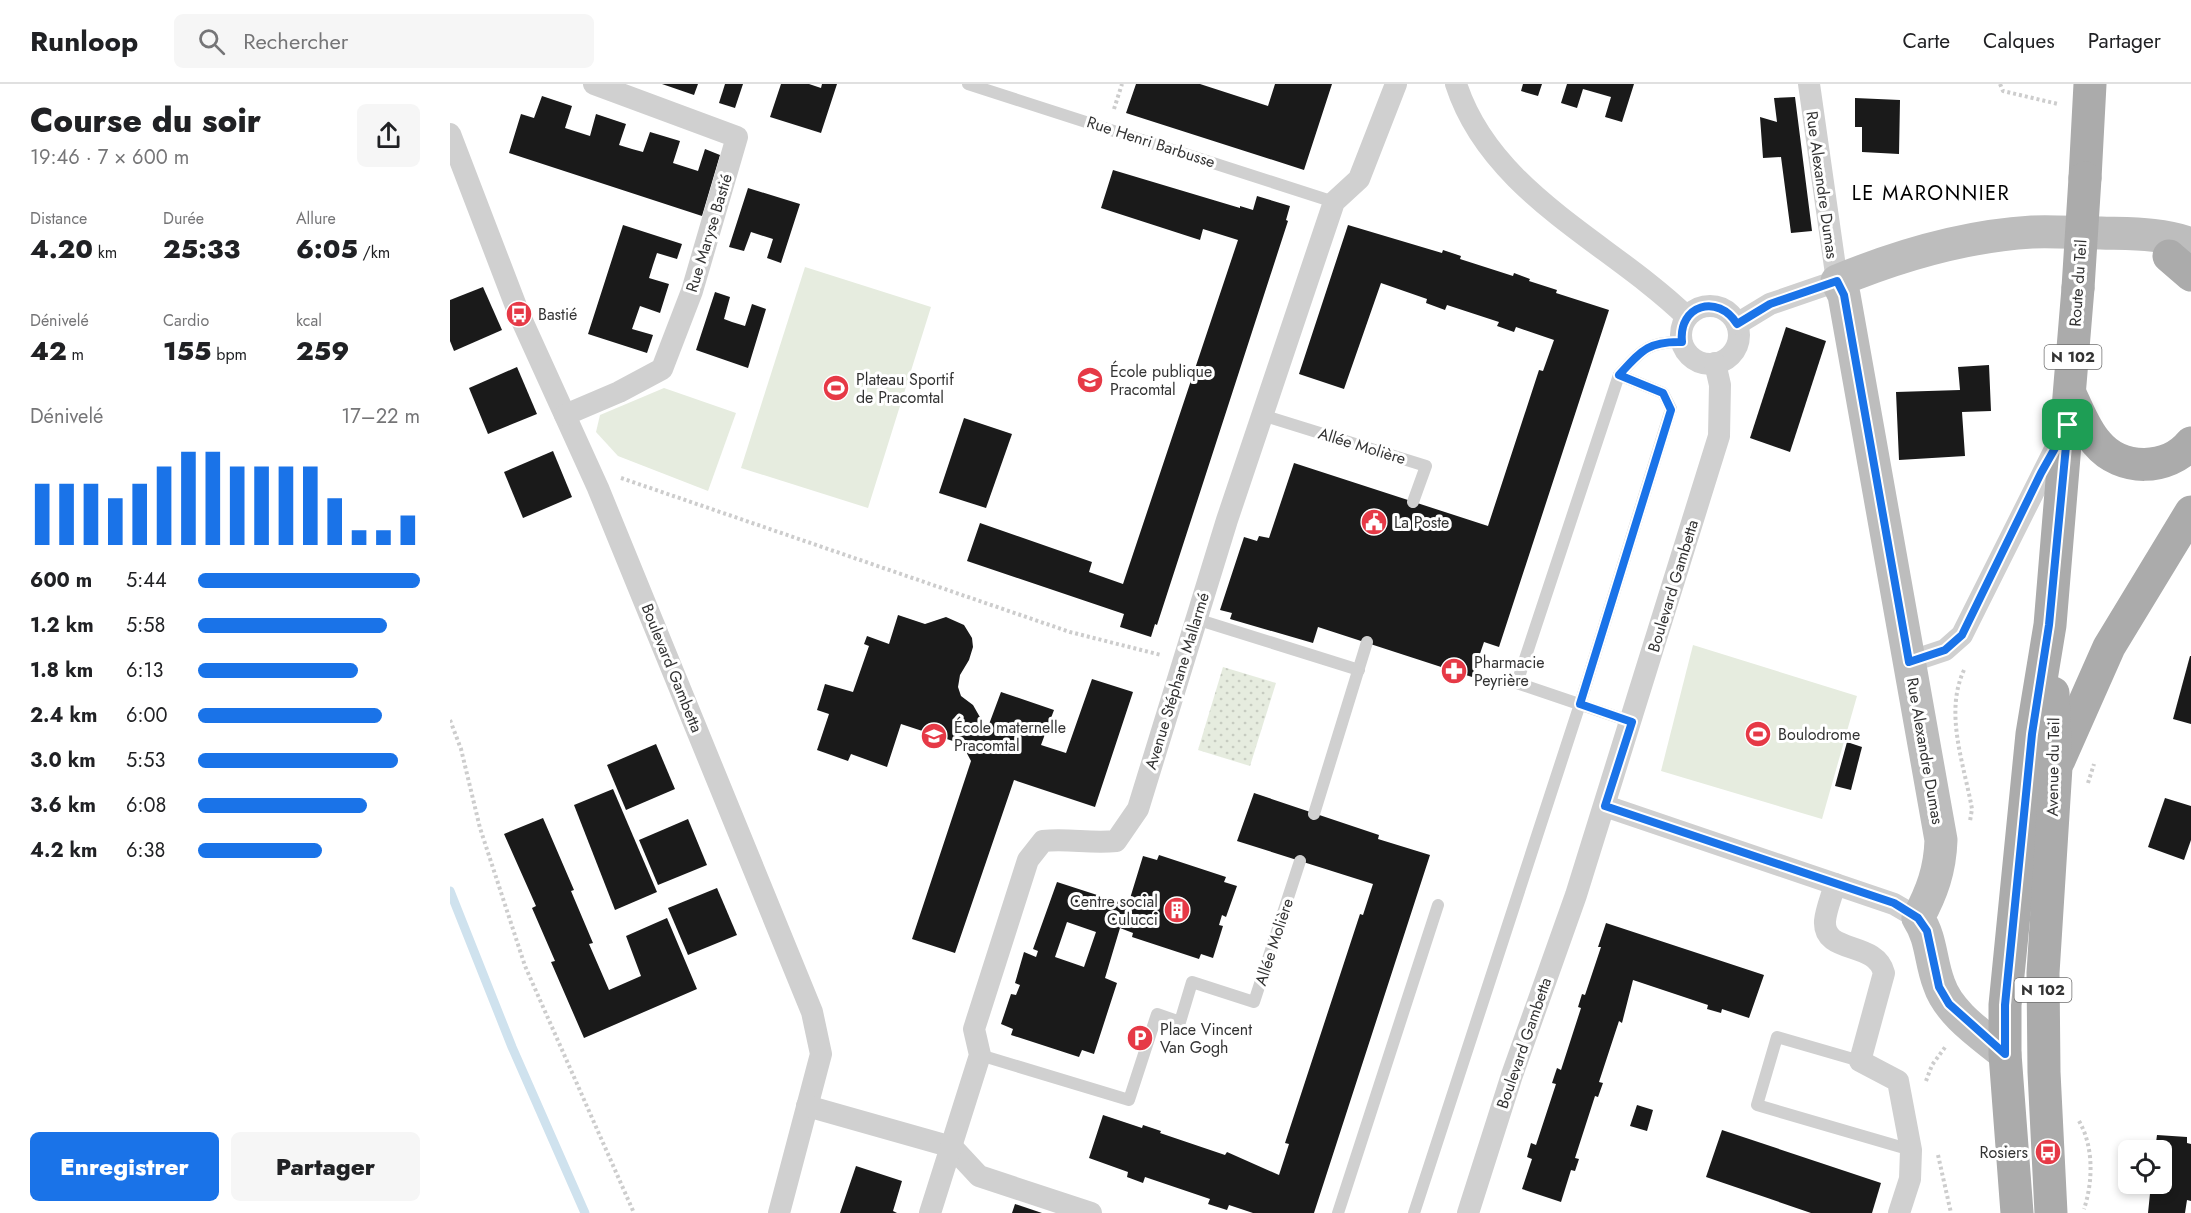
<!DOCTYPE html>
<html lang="fr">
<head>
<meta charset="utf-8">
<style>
	:root { --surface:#fff; --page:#f6f6f6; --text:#202124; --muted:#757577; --line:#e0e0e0; --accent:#1a73e8 }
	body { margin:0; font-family:Jost,sans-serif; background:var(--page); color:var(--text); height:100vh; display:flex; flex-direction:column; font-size:22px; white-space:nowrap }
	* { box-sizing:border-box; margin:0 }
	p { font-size:20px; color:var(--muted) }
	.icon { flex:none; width:33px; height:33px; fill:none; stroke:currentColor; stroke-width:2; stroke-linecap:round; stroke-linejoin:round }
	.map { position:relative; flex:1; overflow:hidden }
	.sheet { display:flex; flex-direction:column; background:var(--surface); width:450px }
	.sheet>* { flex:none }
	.fabs { position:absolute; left:1668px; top:1056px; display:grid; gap:12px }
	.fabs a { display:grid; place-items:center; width:54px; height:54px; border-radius:9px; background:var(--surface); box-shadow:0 3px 9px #0003; font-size:30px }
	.pin { position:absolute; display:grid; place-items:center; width:51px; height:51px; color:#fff; margin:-26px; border-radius:12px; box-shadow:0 3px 9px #0006 }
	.round { display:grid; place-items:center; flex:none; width:63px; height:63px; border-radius:9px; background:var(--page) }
	.head { display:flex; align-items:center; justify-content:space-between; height:102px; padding:0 30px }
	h1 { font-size:33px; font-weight:800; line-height:45px }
	.figures { display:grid; grid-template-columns:repeat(3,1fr); gap:9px; height:102px; padding:6px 30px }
	.figures div { display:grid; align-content:center }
	.figures b { font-size:26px; font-weight:800 }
	.figures small { font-size:16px; font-weight:400 }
	.figures p { font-size:16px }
	.chart { height:168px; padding:12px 30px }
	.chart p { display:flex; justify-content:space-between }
	.chart svg { width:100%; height:108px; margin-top:6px; stroke:var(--accent); stroke-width:6 }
	.cta { display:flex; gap:12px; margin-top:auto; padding:12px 30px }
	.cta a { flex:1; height:69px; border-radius:9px; background:var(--accent); color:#fff; font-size:24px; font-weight:800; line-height:69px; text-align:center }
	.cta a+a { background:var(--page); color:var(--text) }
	ul { padding:0 30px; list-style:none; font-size:20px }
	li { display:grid; grid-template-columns:96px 72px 1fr; align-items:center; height:45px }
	li i { height:15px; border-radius:8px; background:var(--accent) }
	header { display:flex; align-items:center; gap:36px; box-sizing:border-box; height:84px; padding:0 30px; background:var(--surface); border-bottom:2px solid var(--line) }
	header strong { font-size:28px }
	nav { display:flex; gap:33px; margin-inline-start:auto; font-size:21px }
	.search { width:420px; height:54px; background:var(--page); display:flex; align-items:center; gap:15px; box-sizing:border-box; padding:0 21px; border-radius:9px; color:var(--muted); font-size:22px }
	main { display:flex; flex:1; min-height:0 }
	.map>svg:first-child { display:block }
</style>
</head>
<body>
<header>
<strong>Runloop</strong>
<div class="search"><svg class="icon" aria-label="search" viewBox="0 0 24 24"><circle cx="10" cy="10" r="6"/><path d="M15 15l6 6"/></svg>Rechercher</div>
<nav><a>Carte</a><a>Calques</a><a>Partager</a></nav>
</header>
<main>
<section class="sheet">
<div class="head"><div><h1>Course du soir</h1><p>19:46 · 7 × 600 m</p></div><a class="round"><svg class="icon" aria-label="share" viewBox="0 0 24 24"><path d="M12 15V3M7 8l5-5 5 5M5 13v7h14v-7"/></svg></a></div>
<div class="figures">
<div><p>Distance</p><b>4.20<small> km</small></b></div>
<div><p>Durée</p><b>25:33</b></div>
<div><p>Allure</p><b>6:05<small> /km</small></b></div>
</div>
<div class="figures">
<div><p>Dénivelé</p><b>42<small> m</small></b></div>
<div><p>Cardio</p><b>155<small> bpm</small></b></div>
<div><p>kcal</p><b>259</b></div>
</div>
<div class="chart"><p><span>Dénivelé</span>17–22 m</p>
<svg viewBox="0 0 160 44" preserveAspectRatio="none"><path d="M5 44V19M15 44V19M25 44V19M35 44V25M45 44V19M55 44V12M65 44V6M75 44V6M85 44V12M95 44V12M105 44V12M115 44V12M125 44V25M135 44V38M145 44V38M155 44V32"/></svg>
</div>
<ul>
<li><b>600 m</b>5:44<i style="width:100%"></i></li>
<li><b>1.2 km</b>5:58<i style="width:85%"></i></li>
<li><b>1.8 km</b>6:13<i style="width:72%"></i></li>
<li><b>2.4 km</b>6:00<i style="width:83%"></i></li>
<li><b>3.0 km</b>5:53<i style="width:90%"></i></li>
<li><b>3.6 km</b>6:08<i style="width:76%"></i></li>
<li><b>4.2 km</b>6:38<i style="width:56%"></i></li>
</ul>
<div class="cta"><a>Enregistrer</a><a>Partager</a></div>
</section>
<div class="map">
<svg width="1741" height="1129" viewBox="0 0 1741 1129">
	<defs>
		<pattern id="park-dots" width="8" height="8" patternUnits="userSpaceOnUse" patternTransform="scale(1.5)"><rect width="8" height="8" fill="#e6ecdf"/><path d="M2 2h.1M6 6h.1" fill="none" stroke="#c6cbc0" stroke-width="1.8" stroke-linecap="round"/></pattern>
	</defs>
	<rect width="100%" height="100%" fill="#fff"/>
	<g fill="#e6ecdf">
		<path d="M355 183 481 223 418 424 291 384Z"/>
		<path d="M214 304 286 329 258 407 168 372 146 348 150 331Z"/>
		<path d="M1243 561 1407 612 1372 735 1211 687Z"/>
	</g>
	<path fill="url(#park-dots)" d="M773 583 826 599 800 682 748 666Z"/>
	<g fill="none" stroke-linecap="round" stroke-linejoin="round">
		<path stroke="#cfe2ee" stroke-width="9" d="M0 807 62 963 135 1129"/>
	</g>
	<g fill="#1a1a1a" fill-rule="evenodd">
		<path d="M212 0H248L244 11Z"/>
		<path d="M275 0H293L285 24 269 19Z"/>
		<path d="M331 0H359L371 4 372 0H387L371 49 320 33Z"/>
		<path d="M686 0H750L818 22 825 0H882L854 86 676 29Z"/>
		<path d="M1073 0H1092L1088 12 1071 7Z"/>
		<path d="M1117 0H1184L1172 38 1155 33 1161 13 1133 5 1127 24 1111 19Z"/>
		<path d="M92 12 122 22 115 44 140 52 146 30 176 40 169 61 182 65 193 68 200 48 230 57 223 79 248 87 255 65 270 71 252 132 59 69 71 30 84 34Z"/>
		<path d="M1345 13 1362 147 1341 149 1331 73 1313 74 1310 33 1327 38 1324 14Z"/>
		<path d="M1405 14 1450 16 1449 70 1412 68V43H1405Z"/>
		<path d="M663 86 790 124V122L803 126 807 112 840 122 836 136 838 137 707 541 705 540 701 553 670 543 674 530 517 477 530 439 642 478 639 488 673 500 788 156 753 145 750 156 651 124Z"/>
		<path d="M298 104 350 120 331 179 317 174 323 155 301 148 294 167 279 163Z"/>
		<path d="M173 141 232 160 227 175 207 169 203 181 199 194 219 200 210 229 190 222 182 245 203 251 197 269 138 250Z"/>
		<path d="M898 141 992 169 993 166 1011 172 1010 175 1063 192 1064 189 1080 195 1079 197 1107 206 1106 209 1159 226 1049 563 1034 558 1022 593 868 543 863 559 780 535 782 529 770 526 794 453 807 457 809 452 819 454 844 379 1038 442 1089 286 1093 287 1104 256 1066 243 1064 248 1047 242 1049 238 997 221 995 226 976 219 977 215 931 199 894 305 849 290Z"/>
		<path d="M33 203 52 246 4 267 0 257V216Z"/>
		<path d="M265 208 280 213 274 235 282 238 295 242 302 220 316 225 298 284 246 266Z"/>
		<path d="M1336 243 1376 257 1340 368 1300 354Z"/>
		<path d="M1539 281 1541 327 1512 328 1515 372 1449 376 1446 308 1510 306 1508 283Z"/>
		<path d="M67 283 87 330 38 350 19 304Z"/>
		<path d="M514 334 562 350 536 424 489 409Z"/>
		<path d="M103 367 122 413 73 434 54 388Z"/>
		<path d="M448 531 475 540 496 533 514 541 522 554 523 563 519 576 510 591 508 603 511 612 523 621 535 642 538 643 551 608 604 626 591 661 616 669 642 595 683 608 645 723 564 696 505 869 462 855 521 677 512 660 451 640 437 683 401 670 398 677 367 666 379 630 367 626 375 600 403 608 419 562 414 560 417 552 439 560Z"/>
		<path d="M1740 572H1741V640L1723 635Z"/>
		<path d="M1397 658 1412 663 1401 706 1385 702Z"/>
		<path d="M206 660 225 705 176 726 157 681Z"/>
		<path d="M163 705 207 808 165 826 124 721Z"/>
		<path d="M804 709 929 751 928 755 980 771 864 1129H803L779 1121 777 1126 758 1120 760 1115 695 1093 693 1099 677 1093 678 1088 639 1074 653 1031 692 1044 693 1041 711 1047 710 1049 775 1071 777 1068 829 1091 839 1060 835 1059 910 830 913 831 923 800 787 757Z"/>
		<path d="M1715 714 1741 722V756L1734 776 1698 763Z"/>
		<path d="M93 734 124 806 121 807 143 859 139 860 159 906 191 892 176 852 217 834 247 905 134 954 101 878 105 877 82 824 86 822 54 750Z"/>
		<path d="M238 735 257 781 208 801 189 756Z"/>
		<path d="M709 771 776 793 774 798 787 802 776 833 772 831 769 841 773 842 763 874 751 870 749 875 682 853 683 849 670 844 655 894 667 899 644 970 632 966 629 973 561 951 563 945 551 940 561 910 566 911 570 901 565 899 574 868 586 873 588 867 583 865 607 798 678 821 693 772 707 776ZM617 838 646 848 634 883 605 873Z"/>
		<path d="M267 804 287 851 238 871 218 824Z"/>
		<path d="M1156 839 1314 891 1299 934 1272 925 1271 929 1257 925 1258 921 1183 896 1172 939 1169 937 1149 998 1153 999 1148 1013 1145 1012 1125 1074 1129 1075 1125 1087 1121 1086 1111 1118 1072 1105 1082 1075 1077 1073 1081 1059 1086 1061 1106 1000 1102 999 1107 984 1111 986 1131 924 1128 923 1132 910 1135 911 1151 863H1148Z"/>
		<path d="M1187 1021 1203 1026 1197 1047 1180 1042Z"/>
		<path d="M1272 1046 1431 1099 1422 1129H1361L1256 1093Z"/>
		<path d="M1707 1051 1737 1053V1059L1741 1060V1117L1737 1116 1735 1129H1698L1701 1100H1712V1066H1705Z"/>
		<path d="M406 1082 452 1097 443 1127 447 1129H390Z"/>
		<path d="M565 1120 592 1129H562Z"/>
	</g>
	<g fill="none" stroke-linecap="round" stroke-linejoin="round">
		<g stroke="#cdcdcd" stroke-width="4" stroke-dasharray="3 3" stroke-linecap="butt">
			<path d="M1550 0 1553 7 1608 20"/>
			<path d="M664 25 672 0"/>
			<path d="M171 394 620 548 711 571"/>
			<path d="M1514 586C1494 629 1514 680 1522 725L1520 737"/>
			<path d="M0 636 11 665 30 744 75 882 184 1129"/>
			<path d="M1638 699 1644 680"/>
			<path d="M1476 997 1482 981 1496 962"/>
			<path d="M1629 1037C1644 1063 1643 1098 1634 1125"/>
			<path d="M1488 1071 1501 1129"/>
		</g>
		<g stroke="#d0d0d0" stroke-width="12">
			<path d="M518 0 884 118"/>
			<path d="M812 331 976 382 963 418"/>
			<path d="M746 535 909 586"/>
			<path d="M1182 638 1067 599 1169 291C1191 267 1198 257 1232 258"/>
			<path d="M864 730 917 558"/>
			<path d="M530 971 679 1016 707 930 730 938 742 898 804 918 850 777"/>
			<path d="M1410 977 1327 953 1307 1021 1461 1066"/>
			<path d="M888 1129 988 821"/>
			<path d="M964 1129 1130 620 1221 325 1213 309 1169 291"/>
		</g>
		<g stroke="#d0d0d0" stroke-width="22">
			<path d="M1006 0C1041 109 1160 158 1237 233"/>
			<path d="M0 50 69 230 148 404 362 928 371 970 329 1129"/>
			<circle cx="1260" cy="251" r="29"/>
			<path d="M1287 240 1320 220 1387 197 1359 0"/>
			<path d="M115 331 169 308 212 285 242 207 287 53 144 0"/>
			<path d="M1459 578 1495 566 1512 551 1611 353"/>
			<path d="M1155 722 1444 820 1468 834"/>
			<path d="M1385 800C1382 812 1376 825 1375 837 1373 871 1426 856 1434 889L1410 977 1448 997 1461 1066 1460 1095 1449 1129"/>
			<path d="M357 1022 502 1063 529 1092 641 1129"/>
			<path d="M480 1129 530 971 524 945 578 776 593 757C618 754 641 760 666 757L688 725 777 436 884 118 909 95 946 0"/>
			<path d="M1018 1129 1062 991 1126 811 1269 352 1270 301 1265 279"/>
		</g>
		<path stroke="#bdbdbd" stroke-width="33" d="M1555 970C1532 951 1499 930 1489 900 1480 877 1482 855 1468 834 1482 808 1490 786 1491 756L1394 211 1387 197C1450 171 1514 152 1582 148 1605 147 1628 149 1651 149 1681 150 1713 149 1741 160"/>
		<g stroke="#ababab" stroke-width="33">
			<path d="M1635 94 1640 0"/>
			<path d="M1719 172 1741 191"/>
			<path d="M1620 310C1628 326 1635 346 1647 359 1671 388 1718 387 1741 359"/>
			<path d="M1609 676 1659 563 1741 428"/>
			<path d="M1567 1129 1555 970V921L1582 650 1600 541 1628 204"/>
			<path d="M1601 1129 1594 988 1593 889 1606 683 1603 609"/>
		</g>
		<path stroke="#ababab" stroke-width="33" d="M1628 204 1635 94"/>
	</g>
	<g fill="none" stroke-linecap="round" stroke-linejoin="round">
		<defs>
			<path id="route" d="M1387 197 1394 211 1459 578 1495 566 1512 551 1591 389 1618 341 1599 541 1582 650 1555 921V970L1499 920 1489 903 1477 847 1468 834 1444 819 1155 722 1182 638 1130 620 1221 326 1213 309 1169 291C1191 267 1198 257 1232 258 1228 221 1268 209 1287 240L1320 220Z"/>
		</defs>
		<use href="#route" stroke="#fff" stroke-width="12"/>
		<use href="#route" stroke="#1a73e8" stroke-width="8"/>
	</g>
	<defs>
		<symbol id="bus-disc" viewBox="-11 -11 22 22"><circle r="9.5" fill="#e63946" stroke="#fff"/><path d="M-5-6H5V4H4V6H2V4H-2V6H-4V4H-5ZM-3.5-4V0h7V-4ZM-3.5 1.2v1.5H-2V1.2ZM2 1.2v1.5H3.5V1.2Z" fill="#fff"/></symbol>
		<symbol id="school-disc" viewBox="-11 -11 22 22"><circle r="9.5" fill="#e63946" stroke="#fff"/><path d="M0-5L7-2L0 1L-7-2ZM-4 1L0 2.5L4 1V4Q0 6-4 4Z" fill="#fff"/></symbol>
		<symbol id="stadium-disc" viewBox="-11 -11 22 22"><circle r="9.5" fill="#e63946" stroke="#fff"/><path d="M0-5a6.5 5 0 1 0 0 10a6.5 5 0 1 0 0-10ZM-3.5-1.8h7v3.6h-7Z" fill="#fff"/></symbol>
		<symbol id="civic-disc" viewBox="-11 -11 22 22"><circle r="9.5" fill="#e63946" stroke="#fff"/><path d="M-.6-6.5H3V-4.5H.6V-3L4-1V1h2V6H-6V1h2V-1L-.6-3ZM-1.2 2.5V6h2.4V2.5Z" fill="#fff"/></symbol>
		<symbol id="pharmacy-disc" viewBox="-11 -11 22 22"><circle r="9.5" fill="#e63946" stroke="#fff"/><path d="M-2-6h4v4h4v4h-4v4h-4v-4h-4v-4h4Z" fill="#fff"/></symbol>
		<symbol id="building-disc" viewBox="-11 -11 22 22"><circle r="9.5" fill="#e63946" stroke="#fff"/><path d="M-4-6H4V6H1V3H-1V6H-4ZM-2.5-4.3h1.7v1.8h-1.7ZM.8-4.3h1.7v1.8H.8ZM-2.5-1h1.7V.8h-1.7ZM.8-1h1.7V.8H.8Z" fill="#fff"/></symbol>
		<symbol id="parking-disc" viewBox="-11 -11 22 22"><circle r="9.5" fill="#e63946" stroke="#fff"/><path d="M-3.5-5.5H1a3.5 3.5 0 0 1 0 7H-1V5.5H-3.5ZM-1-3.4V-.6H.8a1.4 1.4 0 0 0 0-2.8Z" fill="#fff"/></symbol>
	</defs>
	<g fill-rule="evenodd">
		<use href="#bus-disc" x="54" y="215" width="30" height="30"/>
		<use href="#school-disc" x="625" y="281" width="30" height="30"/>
		<use href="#stadium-disc" x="371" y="289" width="30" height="30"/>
		<use href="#civic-disc" x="909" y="423" width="30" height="30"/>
		<use href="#pharmacy-disc" x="989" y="572" width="30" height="30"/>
		<use href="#stadium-disc" x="1293" y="635" width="30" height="30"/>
		<use href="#school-disc" x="469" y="637" width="30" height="30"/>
		<use href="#building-disc" x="712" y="811" width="30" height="30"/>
		<use href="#parking-disc" x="675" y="939" width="30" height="30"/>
		<use href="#bus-disc" x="1583" y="1053" width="30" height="30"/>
	</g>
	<g text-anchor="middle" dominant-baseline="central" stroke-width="6" stroke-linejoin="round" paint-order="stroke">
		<g fill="#fff" stroke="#707070" stroke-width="1.5">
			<rect x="1594.5" y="261" width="57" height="24" rx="4.5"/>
			<rect x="1564.5" y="894" width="57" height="24" rx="4.5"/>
		</g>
		<g font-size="15" font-weight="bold" fill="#333">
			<text x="1623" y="273">N 102</text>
			<text x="1593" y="906">N 102</text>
		</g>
		<g font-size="16" fill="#333" stroke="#fff">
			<text transform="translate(701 58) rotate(18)">Rue Henri Barbusse</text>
			<text transform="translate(1372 101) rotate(82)">Rue Alexandre Dumas</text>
			<text transform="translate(259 149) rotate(-73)">Rue Maryse Bastié</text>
			<text transform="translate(1628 199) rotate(-86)">Route du Teil</text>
			<text transform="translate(912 362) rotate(17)">Allée Molière</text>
			<text transform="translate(1223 502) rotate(-73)">Boulevard Gambetta</text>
			<text transform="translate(222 584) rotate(68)">Boulevard Gambetta</text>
			<text transform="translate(727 597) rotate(-73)">Avenue Stéphane Mallarmé</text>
			<text transform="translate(1475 667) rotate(80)">Rue Alexandre Dumas</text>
			<text transform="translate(1603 683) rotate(-89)">Avenue du Teil</text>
			<text transform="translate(824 858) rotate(-72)">Allée Molière</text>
			<text transform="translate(1074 959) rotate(-71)">Boulevard Gambetta</text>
		</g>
		<g font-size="16" fill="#333" stroke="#fff" text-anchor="start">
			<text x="88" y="230">Bastié</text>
			<text x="660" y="287">École publique<tspan x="660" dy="18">Pracomtal</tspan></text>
			<text x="406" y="295">Plateau Sportif<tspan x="406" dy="18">de Pracomtal</tspan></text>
			<text x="944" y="438">La Poste</text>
			<text x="1024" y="578">Pharmacie<tspan x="1024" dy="18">Peyrière</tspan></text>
			<text x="504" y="643">École maternelle<tspan x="504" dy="18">Pracomtal</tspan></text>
			<text x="1328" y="650">Boulodrome</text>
			<text x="708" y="817" text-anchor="end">Centre social<tspan x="708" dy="18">Culucci</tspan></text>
			<text x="710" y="945">Place Vincent<tspan x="710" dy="18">Van Gogh</tspan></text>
			<text x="1578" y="1068" text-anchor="end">Rosiers</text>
		</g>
		<g font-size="20" letter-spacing="1.5" fill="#000" stroke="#fff">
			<text x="1481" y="109">LE MARONNIER</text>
		</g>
	</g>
</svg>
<div class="fabs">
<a><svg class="icon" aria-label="locate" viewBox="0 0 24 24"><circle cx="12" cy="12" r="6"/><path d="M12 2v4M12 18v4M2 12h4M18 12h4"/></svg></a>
</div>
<div class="pin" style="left:1618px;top:341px;background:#1e9e55"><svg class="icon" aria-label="arrive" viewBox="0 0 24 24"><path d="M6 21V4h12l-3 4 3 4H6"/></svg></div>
</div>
</main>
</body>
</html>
